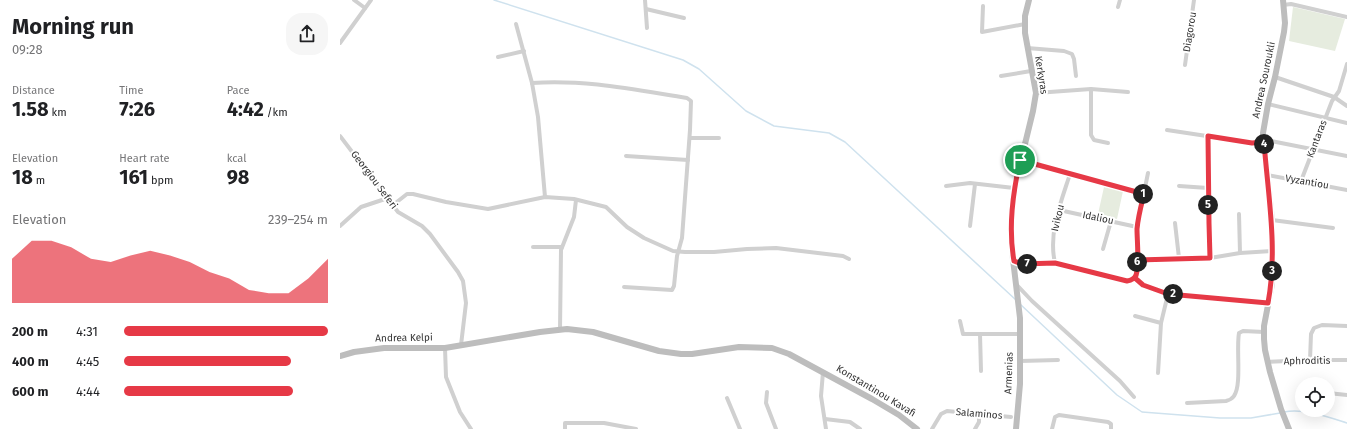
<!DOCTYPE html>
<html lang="en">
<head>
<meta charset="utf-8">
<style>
	:root { --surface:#fff; --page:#f6f6f6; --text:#202124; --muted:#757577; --accent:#e63946 }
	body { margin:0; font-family:"Fira Sans",sans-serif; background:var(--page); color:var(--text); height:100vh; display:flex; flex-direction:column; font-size:15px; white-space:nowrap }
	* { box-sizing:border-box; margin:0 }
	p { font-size:13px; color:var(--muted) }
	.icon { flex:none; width:22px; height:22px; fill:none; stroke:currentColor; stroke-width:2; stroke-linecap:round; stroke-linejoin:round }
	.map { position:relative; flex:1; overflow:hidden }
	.sheet { display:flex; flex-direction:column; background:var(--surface); width:340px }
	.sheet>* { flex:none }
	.buttons { position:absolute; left:955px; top:377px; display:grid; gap:8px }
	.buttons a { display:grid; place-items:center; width:40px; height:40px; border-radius:50%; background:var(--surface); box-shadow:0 4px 16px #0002; font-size:20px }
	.pin { position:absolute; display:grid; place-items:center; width:34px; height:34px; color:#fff; margin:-17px; border:2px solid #fff; border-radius:50%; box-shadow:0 1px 4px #0007 }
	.km { position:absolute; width:20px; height:20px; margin:-10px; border-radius:50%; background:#222; color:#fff; font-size:11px; line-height:20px; text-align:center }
	.round { display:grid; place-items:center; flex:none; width:42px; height:42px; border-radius:16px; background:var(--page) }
	.headline { display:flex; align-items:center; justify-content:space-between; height:68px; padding:0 12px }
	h1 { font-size:22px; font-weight:700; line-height:30px }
	.figures { display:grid; grid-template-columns:repeat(3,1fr); gap:6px; height:68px; padding:4px 12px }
	.figures div { display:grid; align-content:center }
	.figures b { font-size:20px; font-weight:700 }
	.figures small { font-size:11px; font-weight:400 }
	.figures p { font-size:11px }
	.chart { height:112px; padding:8px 12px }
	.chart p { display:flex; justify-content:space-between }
	.chart svg { width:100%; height:72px; margin-top:4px; fill:var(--accent); opacity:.7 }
	ul { padding:0 12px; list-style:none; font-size:13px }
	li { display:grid; grid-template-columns:64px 48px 1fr; align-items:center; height:30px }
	li i { height:10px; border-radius:5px; background:var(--accent) }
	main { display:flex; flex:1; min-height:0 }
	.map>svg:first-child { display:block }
</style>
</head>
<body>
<main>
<section class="sheet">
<div class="headline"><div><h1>Morning run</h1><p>09:28</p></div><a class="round"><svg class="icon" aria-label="share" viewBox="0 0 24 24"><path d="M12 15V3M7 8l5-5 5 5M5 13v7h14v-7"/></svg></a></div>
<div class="figures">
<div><p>Distance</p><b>1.58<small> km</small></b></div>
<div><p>Time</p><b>7:26</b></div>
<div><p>Pace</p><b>4:42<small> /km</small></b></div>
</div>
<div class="figures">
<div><p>Elevation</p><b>18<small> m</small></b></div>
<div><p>Heart rate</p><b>161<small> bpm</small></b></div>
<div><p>kcal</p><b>98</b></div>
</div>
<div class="chart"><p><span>Elevation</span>239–254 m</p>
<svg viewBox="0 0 160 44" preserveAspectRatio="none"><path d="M0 44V17L10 6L20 6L30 10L40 17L50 19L60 15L70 12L80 15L90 19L100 25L110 29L120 36L130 38L140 38L150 29L160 17V44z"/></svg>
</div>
<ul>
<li><b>200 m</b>4:31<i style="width:100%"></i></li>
<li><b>400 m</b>4:45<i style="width:82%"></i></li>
<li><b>600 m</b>4:44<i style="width:83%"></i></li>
</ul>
</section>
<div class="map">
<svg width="1007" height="429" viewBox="0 0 1007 429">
	<rect width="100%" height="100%" fill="#fff"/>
	<g fill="#e6ecdf">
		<path d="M953 7 1005 19 995 51 949 41Z"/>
		<path d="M764 187 783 191 777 219 758 214Z"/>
	</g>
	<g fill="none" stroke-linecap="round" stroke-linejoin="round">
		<g stroke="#cfe2ee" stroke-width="1.5">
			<path d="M154 0 343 60 359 69 406 111 434 126 489 133 505 142 676 300"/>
			<path d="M680 304 777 395 802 412 880 418H911L940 413"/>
			<path d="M944 412C964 408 988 417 1007 423"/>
		</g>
		<g stroke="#d0d0d0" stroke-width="4">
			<path d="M14 0 25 8"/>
			<path d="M305 0 307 28"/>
			<path d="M943 5 951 4 1007 17"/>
			<path d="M643 6 642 32 685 24"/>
			<path d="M778 7 780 0"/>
			<path d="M306 9 344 18"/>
			<path d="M176 24 192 83 198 117 205 197"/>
			<path d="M0 43 31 0"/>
			<path d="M687 48 724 51 732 54 734 59 736 76"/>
			<path d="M158 57 184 51"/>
			<path d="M845 65 854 0"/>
			<path d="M661 76 691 71"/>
			<path d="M935 77 994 97 1007 106"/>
			<path d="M192 83C244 79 296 90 347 98L351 101 350 130 342 238 337 256 334 286 332 290 284 287"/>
			<path d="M751 89V135L754 140 768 143"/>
			<path d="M696 93 751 89 788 92"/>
			<path d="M928 104 1007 123"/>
			<path d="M827 130 913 143 931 141 1007 156"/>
			<path d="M0 136 58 212 82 226 90 234 118 272 123 281 126 303 121 345"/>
			<path d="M868 136 869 223 870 258"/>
			<path d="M350 138H379"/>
			<path d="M286 156 348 160"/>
			<path d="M680 160 804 194"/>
			<path d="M927 175 1007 190"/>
			<path d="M961 181 992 101 999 91 1007 64"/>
			<path d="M606 186 630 183 674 188"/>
			<path d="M839 186 868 188"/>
			<path d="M53 205 67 194H73L106 202 148 209 205 197 234 199 266 207 287 227 304 238 333 251 345 252H374L407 249 436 248 503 256 509 259"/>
			<path d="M719 210 797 227"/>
			<path d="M899 214 900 253"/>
			<path d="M932 220 993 228"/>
			<path d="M835 223 839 258"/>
			<path d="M0 226 21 207 48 198"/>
			<path d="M630 226 635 184"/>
			<path d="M193 247H222"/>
			<path d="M763 249 771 221"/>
			<path d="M797 260 870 258 900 253 932 251"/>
			<path d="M674 261 682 264 715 263 787 281C792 280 794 279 797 274V227L808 173"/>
			<path d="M715 263C708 233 721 202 730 174"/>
			<path d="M795 279 803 285 828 294 929 303"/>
			<path d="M676 284 692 301 780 381 794 397"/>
			<path d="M795 316 821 323"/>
			<path d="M620 321 623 334H680"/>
			<path d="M220 330 221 250 234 217 236 200"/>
			<path d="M640 334 641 371"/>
			<path d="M105 348 106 377 120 412 131 429"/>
			<path d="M970 360 971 334 974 328 982 325 1007 326"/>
			<path d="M680 361 718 360"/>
			<path d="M927 362 970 360H1007"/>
			<path d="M483 372 481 396 486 429"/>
			<path d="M818 373 821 323 828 294"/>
			<path d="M427 392 426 403 436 429"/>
			<path d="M988 393 1007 395"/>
			<path d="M387 398 400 429"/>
			<path d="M847 403 886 401C890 400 892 399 894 396 902 385 896 348 899 333L903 331 924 332"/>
			<path d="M485 419 510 422 520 429"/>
			<path d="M225 429V423H264L296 429"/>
			<path d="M592 429 601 414 607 411 671 417"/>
			<path d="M635 429 639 422V414"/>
			<path d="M712 429 715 417 719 415 768 422 771 424V429"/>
		</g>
		<g stroke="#bdbdbd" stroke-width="6">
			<path d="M943 0 945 23 944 32 935 77 928 104 923 133 932 220V284L924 326V339L925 350 930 372 941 409 949 429"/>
			<path d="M0 356 14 352 44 348H105L200 332 227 329 253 332 319 351 341 354H352L399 347 432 348 449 354 532 399 559 415 577 429"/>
			<path d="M676 429 680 384V318L672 251V211L675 185 693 111 696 93 685 33V16L689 0"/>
		</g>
	</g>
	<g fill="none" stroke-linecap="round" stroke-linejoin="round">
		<defs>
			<path id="route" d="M680 160 804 194C801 206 798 217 797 229 797 241 800 269 795 278L803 285 828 294 928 303C938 249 928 196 924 142L912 143 868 136 869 223 870 258 797 260C797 270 799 279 787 281L715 263 682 264 674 261C668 227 673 193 680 160"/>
		</defs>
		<use href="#route" stroke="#fff" stroke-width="8"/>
		<use href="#route" stroke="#e63946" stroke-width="5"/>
	</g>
	<g text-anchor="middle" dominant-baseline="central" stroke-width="4" stroke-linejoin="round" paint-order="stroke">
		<g font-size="10" fill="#333" stroke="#fff">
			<text transform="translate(850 32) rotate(-81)">Diagorou</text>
			<text transform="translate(701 75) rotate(81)">Kerkyras</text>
			<text transform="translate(924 80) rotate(-78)">Andrea Souroukli</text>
			<text transform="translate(977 139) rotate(-69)">Kantaras</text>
			<text transform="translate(34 180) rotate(53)">Georgiou Seferi</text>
			<text transform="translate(967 182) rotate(10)">Vyzantiou</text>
			<text transform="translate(718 218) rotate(-77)">Ivikou</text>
			<text transform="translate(758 218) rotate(12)">Idaliou</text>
			<text transform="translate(64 338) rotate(-1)">Andrea Kelpi</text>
			<text transform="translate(967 361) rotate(-1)">Aphroditis</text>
			<text transform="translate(669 373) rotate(-88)">Armenias</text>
			<text transform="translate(536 391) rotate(31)">Konstantinou Kavafi</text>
			<text transform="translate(639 414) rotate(5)">Salaminos</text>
		</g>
	</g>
</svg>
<div class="buttons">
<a><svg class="icon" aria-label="locate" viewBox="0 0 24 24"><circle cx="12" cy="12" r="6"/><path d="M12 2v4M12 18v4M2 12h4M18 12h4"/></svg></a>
</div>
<div class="pin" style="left:680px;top:160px;background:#1e9e55"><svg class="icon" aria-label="arrive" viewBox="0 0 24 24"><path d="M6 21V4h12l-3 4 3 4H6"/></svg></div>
<b class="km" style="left:803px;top:194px">1</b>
<b class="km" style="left:833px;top:294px">2</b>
<b class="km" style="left:932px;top:271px">3</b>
<b class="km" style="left:924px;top:144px">4</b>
<b class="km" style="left:868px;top:205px">5</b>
<b class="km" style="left:797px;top:262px">6</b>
<b class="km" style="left:687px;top:264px">7</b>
</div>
</main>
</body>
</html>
